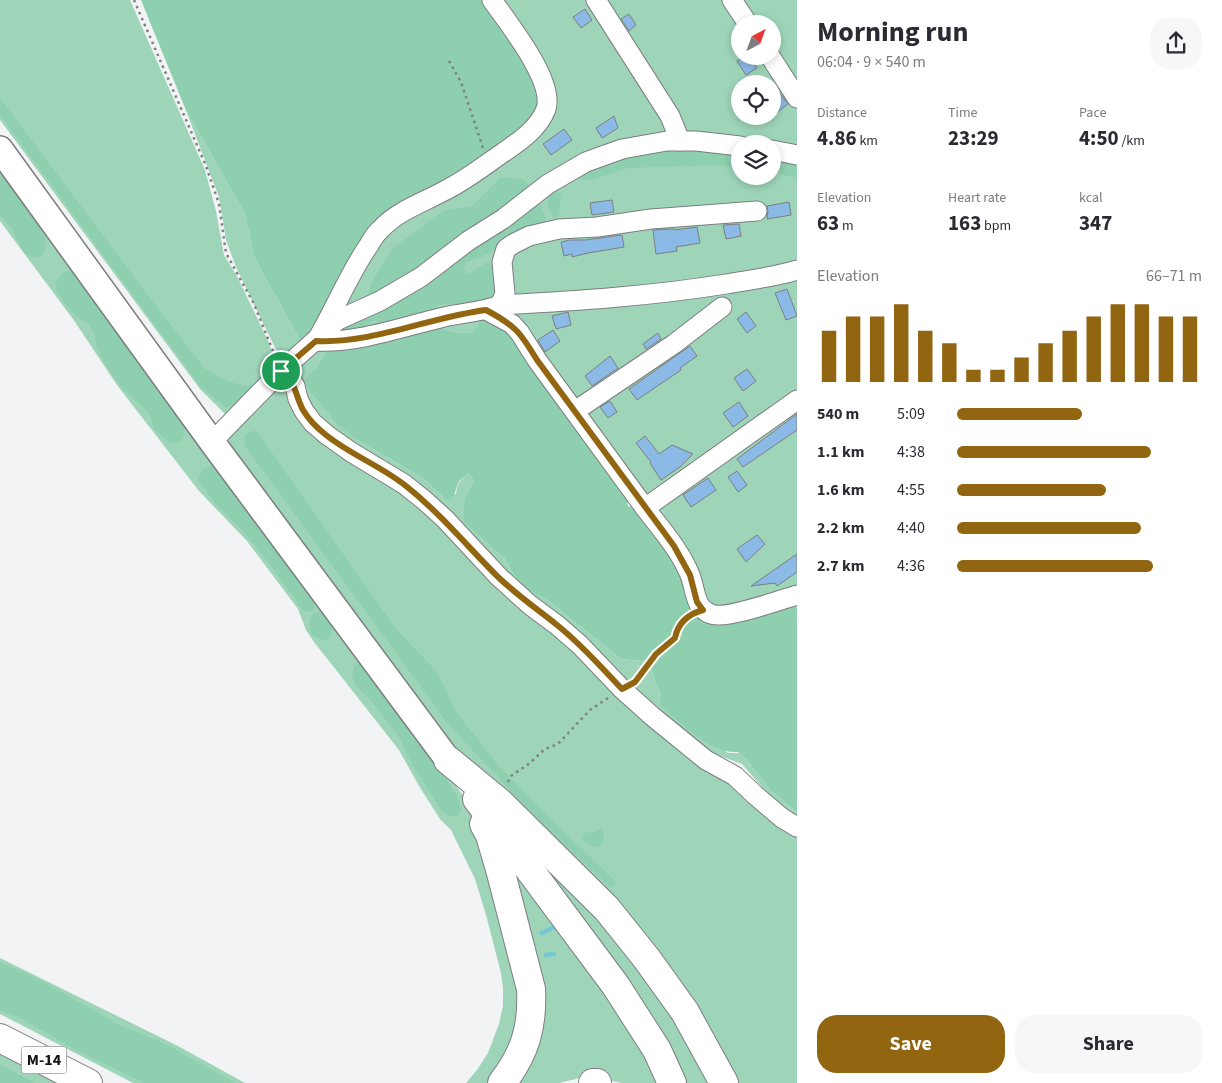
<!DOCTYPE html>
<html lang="en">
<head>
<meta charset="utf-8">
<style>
	:root { --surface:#fff; --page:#f7f7f7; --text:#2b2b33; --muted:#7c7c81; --accent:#926510 }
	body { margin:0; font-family:"Source Sans 3",sans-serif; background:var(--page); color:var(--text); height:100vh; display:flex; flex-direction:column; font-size:19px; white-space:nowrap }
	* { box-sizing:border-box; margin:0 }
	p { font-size:16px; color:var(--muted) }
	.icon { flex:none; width:28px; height:28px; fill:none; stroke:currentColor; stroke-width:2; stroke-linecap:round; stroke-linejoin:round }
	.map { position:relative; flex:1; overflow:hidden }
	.side { display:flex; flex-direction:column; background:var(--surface); width:425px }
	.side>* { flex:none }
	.needle { width:32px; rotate:41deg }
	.buttons { position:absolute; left:731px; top:15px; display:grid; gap:10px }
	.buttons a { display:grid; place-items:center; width:50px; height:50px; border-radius:50%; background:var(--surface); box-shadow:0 2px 8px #0003; font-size:25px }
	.pin { position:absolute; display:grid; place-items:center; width:42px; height:42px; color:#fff; margin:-21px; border:2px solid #fff; border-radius:50%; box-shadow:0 1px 5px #0007 }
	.round { display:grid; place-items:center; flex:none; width:52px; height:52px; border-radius:20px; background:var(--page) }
	.headline { display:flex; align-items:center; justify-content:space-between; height:85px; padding:0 20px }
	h1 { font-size:28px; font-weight:700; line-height:38px }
	.stats { display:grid; grid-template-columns:repeat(3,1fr); gap:8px; height:85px; padding:5px 20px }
	.stats div { display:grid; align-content:center }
	.stats b { font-size:21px; font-weight:700 }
	.stats small { font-size:14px; font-weight:400 }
	.stats p { font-size:14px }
	.chart { height:140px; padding:10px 20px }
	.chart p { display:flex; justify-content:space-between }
	.chart svg { width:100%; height:90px; margin-top:5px; stroke:var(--accent); stroke-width:6 }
	.button { display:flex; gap:10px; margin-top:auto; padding:10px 20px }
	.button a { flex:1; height:58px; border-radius:20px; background:var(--accent); color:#fff; font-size:20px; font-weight:700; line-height:58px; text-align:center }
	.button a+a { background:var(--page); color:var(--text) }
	ul { padding:0 20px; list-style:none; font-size:16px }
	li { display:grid; grid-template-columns:80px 60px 1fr; align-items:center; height:38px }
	li i { height:12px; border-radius:6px; background:var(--accent) }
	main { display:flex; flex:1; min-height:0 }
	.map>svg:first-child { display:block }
</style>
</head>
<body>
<main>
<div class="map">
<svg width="797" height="1083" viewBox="0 0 797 1083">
	<rect width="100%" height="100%" fill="#f1f3f5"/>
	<g fill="#9ed5b9" fill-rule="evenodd">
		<path d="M0 0H130L205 170 216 211 224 255 237 276 269 343 277 370 228 417 200 389 0 120Z"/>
		<path d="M495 0H797V592L712 611 513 320 506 245 501 298 340 338 420 273 336 314ZM740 24H772V56H740ZM740 84H772V116H740ZM740 144H772V176H740Z"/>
		<path d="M185 108 245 214 254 257 302 344 283 364 236 267 226 240 219 197Z"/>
		<path d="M0 171 465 798 478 821 526 1007 494 1083H466L477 1070 488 1053 499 1024 503 1006V988L501 973 486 915 475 879 451 830 440 819 419 786 399 750 314 642 306 630 298 609 247 541 199 491 117 385 73 319 0 221Z"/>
		<path d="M481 316 476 328 471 333H460L429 325Z"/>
		<path d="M329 346 316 368 304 382 361 442 423 478 443 497 456 494C457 485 460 480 467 474L471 476 474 481 467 493 464 523 505 559 520 585 549 601 621 659 641 661 649 664 661 695 728 753H739L748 761 770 790 797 812V816L770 796 742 764 718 755 704 747 627 681 586 637 521 589 482 544 459 521 334 431 312 406 300 383 292 374 311 353Z"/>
		<path d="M281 377 295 400 797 830V1083H730L708 1043 452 746 230 447 229 440 231 433Z"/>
		<path d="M523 835 604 915 718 1083H679Z"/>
		<path d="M509 853 568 932 664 1083H622L596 1078H580L559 1083H509L526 1055Z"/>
		<path d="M0 958 178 1046 245 1083H133L0 1014Z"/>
		<path d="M0 1049 63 1083H0Z"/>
	</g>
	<g fill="#8dcfae">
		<path d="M141 0H487L529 58 543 106 491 157 385 219 322 325 302 344 254 257 245 214 185 108Z"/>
		<path d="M0 98 156 306 204 368 222 379 243 386 253 385 238 405 225 407 200 386 0 115Z"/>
		<path d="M663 149 740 152V168L720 165 628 168 590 180 573 179 599 162Z"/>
		<path d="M772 156 797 160V177L786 176 773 170Z"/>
		<path d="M0 174C11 189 40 221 45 237 49 249 40 264 27 255 19 249 18 240 14 232 10 225 2 220 0 213 0 204 0 184 0 174Z"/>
		<path d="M501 177 523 179 531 188 389 289 368 295 371 284 392 249 444 210 471 207Z"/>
		<path d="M556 189 561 195 559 214 554 218C548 210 547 205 548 195Z"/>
		<path d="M539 201 546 219 543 227 508 236 491 253 466 262 463 268 469 274 487 262 493 263 491 272 496 274V294L491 301 439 305 426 315 401 318 397 322 388 325 374 320 352 334H336L350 320 421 289 451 262Z"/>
		<path d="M69 271 75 273 183 418C185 428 187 436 179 443L169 442 156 431 148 412 121 387 105 364 97 347 95 335 87 322 79 318 70 310 56 290V282L63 273Z"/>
		<path d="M481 316 510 327 627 499 628 506 643 511 664 537 703 614 797 603V812L770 790 748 761 738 752C709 754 682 723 660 705L661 695 649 664 641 661 621 659 549 601 520 585 505 559 464 523C463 504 464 497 474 481L471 476 467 474C464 477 459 480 458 484 454 492 457 493 450 500L443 497 423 478 361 442 338 425 303 382 316 368 329 346 429 325 460 333H471L476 328Z"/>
		<path d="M256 430 395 628 437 672 456 712 498 765 542 810 616 882 611 888 547 829 448 724 245 446V435Z"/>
		<path d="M213 464 314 598C317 605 316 611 307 612L303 610 259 550 241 529 219 508 198 480 202 470Z"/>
		<path d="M321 612 325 613C333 623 337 631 325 641L311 634C309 626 308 620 314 613Z"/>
		<path d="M359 663 373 677 412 736 436 763 457 796 461 810 458 815 449 816 442 811 413 766 399 737 370 699 357 687 352 678 354 666Z"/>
		<path d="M600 829H602C605 836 604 842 599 847 593 847 583 843 582 837L586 832 594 833Z"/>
		<path d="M0 962 39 979 119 1025 166 1044 235 1083H144L69 1046 20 1018 0 1010Z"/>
		<path d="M0 1064 34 1083H0Z"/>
	</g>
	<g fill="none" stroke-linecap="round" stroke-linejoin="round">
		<g stroke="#75c7d2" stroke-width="4.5">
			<path d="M542 933 559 925"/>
			<path d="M546 955 554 954"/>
		</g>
	</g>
	<g fill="#8cbae7" stroke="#7d7e80">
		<path d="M585 9 592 20 581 28 573 17Z"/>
		<path d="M629 14 636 25 629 31 621 19Z"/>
		<path d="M746 56H749L757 68 746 75 737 61Z"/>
		<path d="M772 83 788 104 772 116Z"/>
		<path d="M614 116 618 128 602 138 596 128Z"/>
		<path d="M564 129 572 140 551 155 543 144Z"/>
		<path d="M612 200 614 212 592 215 590 203Z"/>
		<path d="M789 202 791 215 767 219 768 211 767 206Z"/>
		<path d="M739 224 741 236 726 239 723 225Z"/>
		<path d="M697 227 700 243 676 247 677 251 656 254 653 230 674 229V230Z"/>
		<path d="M622 235 624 247 588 253 572 257V254L564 256 561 242 570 240H585Z"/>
		<path d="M787 289 797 316 786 320 775 293Z"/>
		<path d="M568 312 571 325 556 329 552 316Z"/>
		<path d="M746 312 756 326 747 333 737 319Z"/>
		<path d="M553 330 560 341 545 352 538 340Z"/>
		<path d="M658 333 661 339 646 349 643 344Z"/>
		<path d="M690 346 697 356 680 368 681 370 637 400 629 389Z"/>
		<path d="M610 356 618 368 592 386 585 376Z"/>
		<path d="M747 369 756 381 743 391 734 378Z"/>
		<path d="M610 401 617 412 608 418 600 407Z"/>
		<path d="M739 402 748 416 733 427 723 413Z"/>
		<path d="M797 414V430L743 467 737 459Z"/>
		<path d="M645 436 659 454 672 445 693 454 680 467 661 480 650 463 651 462 636 443Z"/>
		<path d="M737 471 747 485 738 492 728 477Z"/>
		<path d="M708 478 716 490 691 507 683 495Z"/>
		<path d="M757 535 765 544 746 562 737 549Z"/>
		<path d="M797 554V572L777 586 775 583 751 586Z"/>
	</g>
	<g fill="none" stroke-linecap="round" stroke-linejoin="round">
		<defs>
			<g id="minor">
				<path d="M492 0C508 23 555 81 546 109 539 128 520 141 504 152 485 165 465 181 444 191 422 203 397 211 380 230 375 234 372 240 369 245 348 275 335 310 316 341 359 343 402 327 444 317 463 313 482 312 500 305 575 301 652 296 726 284 749 280 774 277 797 270"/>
				<path d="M596 0 670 116 680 141"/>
				<path d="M732 0 748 24"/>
				<path d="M770 56 797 98"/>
				<path d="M772 150 797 155"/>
				<path d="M500 305 505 294 502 262 506 249 513 244 529 236 559 229 597 227 651 219 757 211"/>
				<path d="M486 310 512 324 520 333 537 360 645 508 797 400"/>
				<path d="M281 371 287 375 295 386 298 399 304 411 313 423 327 435 351 452 404 484 424 500 445 519 499 577 530 605 557 625 580 645 622 689 652 716 706 760 735 776 755 795 782 818 797 827"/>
				<path d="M575 411 674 344 722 307"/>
				<path d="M212 442 281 371 338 320 380 301 421 277 468 241 503 219 548 184 586 162 622 149 667 141H696L740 146"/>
				<path d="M645 508C661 529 680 550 690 575 696 590 694 608 711 614 725 620 780 600 797 595"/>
			</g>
			<path id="major" d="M0 149 212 442 448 760"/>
			<g id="highway">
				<path d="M448 760 499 802 607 909 647 959 685 1012 724 1083"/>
				<path d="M477 799 616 986 657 1050 672 1083"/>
				<path d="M484 824 490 835 501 873 531 989C533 1027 525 1053 502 1083"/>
				<path d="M0 1038 88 1083"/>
				<path d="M593 1083H597"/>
			</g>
		</defs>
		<use href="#minor" stroke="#7c7d7f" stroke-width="21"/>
		<use href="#major" stroke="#7c7d7f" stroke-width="28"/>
		<use href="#highway" stroke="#7c7d7f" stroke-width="30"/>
		<g stroke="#7f8081" stroke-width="2.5" stroke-dasharray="2.5 4" stroke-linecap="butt">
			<path d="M134 0 206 166 219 204 226 253 254 304 275 356"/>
			<path d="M449 61 461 82 483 148"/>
			<path d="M636 681 656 654 675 638 677 627 688 618"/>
			<path d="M508 782 511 776 530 763 545 749 558 744 590 710 608 698"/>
		</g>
		<use href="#minor" stroke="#fff" stroke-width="19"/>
		<use href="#major" stroke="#fff" stroke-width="25"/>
		<use href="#highway" stroke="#fff" stroke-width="28"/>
	</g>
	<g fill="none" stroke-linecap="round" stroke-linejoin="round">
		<defs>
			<path id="route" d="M486 310C516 326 520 332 537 360L674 546 690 575 697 602 703 610C688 614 678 623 675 638L656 654 635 682 622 689C601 667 581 644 557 625 537 609 517 595 498 577 467 546 440 513 406 486 381 466 351 455 326 435 317 428 309 420 303 410 295 395 296 381 281 371L316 341C372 344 430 317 486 310Z"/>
		</defs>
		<use href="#route" stroke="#fff" stroke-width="10"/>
		<use href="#route" stroke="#926510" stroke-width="6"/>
	</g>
	<g text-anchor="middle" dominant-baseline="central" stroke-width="5" stroke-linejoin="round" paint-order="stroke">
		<rect fill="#fff" stroke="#5a5b5b" stroke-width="1" x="21.5" y="1046.5" width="45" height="27" rx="4"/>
		<g font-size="16" font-weight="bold" fill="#141515">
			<text x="44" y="1060">М-14</text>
		</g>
	</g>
</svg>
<div class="buttons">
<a><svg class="needle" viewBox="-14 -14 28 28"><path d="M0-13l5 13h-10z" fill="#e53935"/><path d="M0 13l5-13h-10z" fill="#7c7c81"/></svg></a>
<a><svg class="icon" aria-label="locate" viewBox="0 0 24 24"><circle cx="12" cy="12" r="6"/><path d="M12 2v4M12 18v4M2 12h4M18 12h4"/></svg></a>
<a><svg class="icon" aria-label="layers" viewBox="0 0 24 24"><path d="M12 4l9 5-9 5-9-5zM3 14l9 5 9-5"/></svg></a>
</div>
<div class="pin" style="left:281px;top:371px;background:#1e9e55"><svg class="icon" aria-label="arrive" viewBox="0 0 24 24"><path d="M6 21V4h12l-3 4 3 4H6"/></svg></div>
</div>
<section class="side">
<div class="headline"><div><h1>Morning run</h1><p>06:04 · 9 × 540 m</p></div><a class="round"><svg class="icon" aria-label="share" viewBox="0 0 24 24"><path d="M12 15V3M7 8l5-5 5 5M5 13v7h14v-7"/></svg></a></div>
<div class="stats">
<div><p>Distance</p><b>4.86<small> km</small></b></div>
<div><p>Time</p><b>23:29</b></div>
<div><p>Pace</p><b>4:50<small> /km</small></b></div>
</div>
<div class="stats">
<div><p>Elevation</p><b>63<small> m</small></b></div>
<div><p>Heart rate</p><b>163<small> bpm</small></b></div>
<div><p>kcal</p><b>347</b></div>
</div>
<div class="chart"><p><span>Elevation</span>66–71 m</p>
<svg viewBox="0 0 160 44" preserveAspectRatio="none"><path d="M5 44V19M15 44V12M25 44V12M35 44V6M45 44V19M55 44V25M65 44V38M75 44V38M85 44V32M95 44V25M105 44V19M115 44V12M125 44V6M135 44V6M145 44V12M155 44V12"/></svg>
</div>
<ul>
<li><b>540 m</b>5:09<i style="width:51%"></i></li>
<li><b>1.1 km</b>4:38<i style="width:79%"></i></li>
<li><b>1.6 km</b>4:55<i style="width:61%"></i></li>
<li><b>2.2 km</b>4:40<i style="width:75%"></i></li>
<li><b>2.7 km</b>4:36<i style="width:80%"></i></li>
</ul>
<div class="button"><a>Save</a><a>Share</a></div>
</section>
</main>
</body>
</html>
